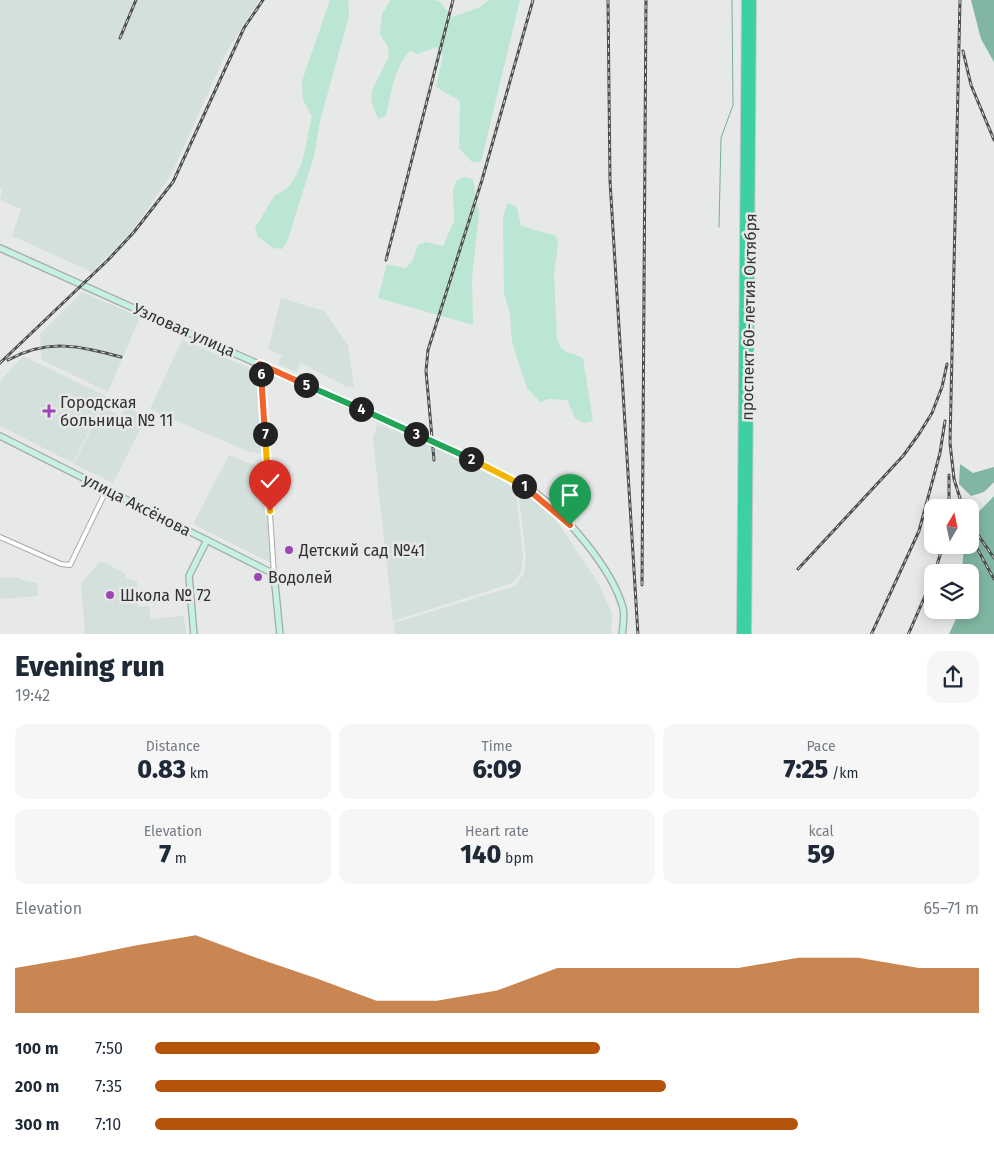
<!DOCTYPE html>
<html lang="en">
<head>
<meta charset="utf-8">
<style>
	:root { --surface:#fff; --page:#f6f6f7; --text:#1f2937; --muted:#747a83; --accent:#b45309 }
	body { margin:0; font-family:"Fira Sans",sans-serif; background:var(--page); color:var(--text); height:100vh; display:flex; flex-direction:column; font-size:19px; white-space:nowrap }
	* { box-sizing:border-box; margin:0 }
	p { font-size:16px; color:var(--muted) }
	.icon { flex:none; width:28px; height:28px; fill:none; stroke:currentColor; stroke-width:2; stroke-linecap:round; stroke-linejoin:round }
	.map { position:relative; height:634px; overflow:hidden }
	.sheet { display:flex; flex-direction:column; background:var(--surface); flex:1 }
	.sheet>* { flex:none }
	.needle { width:32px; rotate:9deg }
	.buttons { position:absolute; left:924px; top:499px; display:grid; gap:10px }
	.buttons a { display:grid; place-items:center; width:55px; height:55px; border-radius:10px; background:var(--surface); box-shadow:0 2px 12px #0003; font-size:25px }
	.pin { position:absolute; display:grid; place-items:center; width:42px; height:42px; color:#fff; margin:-51px -21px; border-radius:50% 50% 50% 0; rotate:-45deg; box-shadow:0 0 5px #0007 }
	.pin .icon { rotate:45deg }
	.km { position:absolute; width:25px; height:25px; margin:-12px; border-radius:50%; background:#222; color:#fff; font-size:14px; line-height:25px; text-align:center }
	.round { display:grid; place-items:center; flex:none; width:52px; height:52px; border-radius:15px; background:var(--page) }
	.summary { display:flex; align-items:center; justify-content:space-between; height:85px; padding:0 15px }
	h1 { font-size:28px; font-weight:800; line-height:38px }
	.figures { display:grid; grid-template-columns:repeat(3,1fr); gap:8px; height:85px; padding:5px 15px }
	.figures div { display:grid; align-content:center; border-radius:12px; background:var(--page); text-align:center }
	.figures b { font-size:25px; font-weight:800 }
	.figures small { font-size:14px; font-weight:400 }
	.figures p { font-size:14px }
	.chart { height:140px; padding:10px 15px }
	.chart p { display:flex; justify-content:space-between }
	.chart svg { width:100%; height:90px; margin-top:5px; fill:var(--accent); opacity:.7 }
	ul { padding:0 15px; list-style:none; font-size:16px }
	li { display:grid; grid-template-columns:80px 60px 1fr; align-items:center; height:38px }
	li i { height:12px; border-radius:6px; background:var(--accent) }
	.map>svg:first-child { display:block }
</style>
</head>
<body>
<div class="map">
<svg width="994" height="635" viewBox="0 0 994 635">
	<rect width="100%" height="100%" fill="#e6e9e8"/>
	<g fill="#d4e0db">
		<path d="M0 0H259L226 53 172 173 133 230 92 272 12 236 21 209 0 200 2 188 0 187Z"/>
		<path d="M82 292 140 317 108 392 42 360 40 334Z"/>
		<path d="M281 298 324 311 348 345 354 387H347L301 363 296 372 278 364 282 355 268 349Z"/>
		<path d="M182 340 257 371 262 454 249 452 150 409Z"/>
		<path d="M23 356 106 396 73 463 0 426V381Z"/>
		<path d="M102 407 121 416 126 407 146 417 113 483 74 464Z"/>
		<path d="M377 424 484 468 504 479 516 493 523 557 521 572 513 583 393 621 373 439Z"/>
		<path d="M229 455 263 469 271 563 193 524Z"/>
		<path d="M528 496 555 519 598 582 612 613 611 634H395L394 623 515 586 524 573 526 557 519 498Z"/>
		<path d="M101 561 126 574 125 578 137 581 138 607 149 606 151 619 184 616 186 634H85L81 583Z"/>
		<path d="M18 577 22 580 37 583 38 596 0 599V578Z"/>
	</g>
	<g fill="#bbe6d4">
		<path d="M330 0H348L349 16 320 121 314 156 287 242 282 249 273 248 258 237 255 228 275 195C303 188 306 140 312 116L303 100 302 81Z"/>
		<path d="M391 0H435L441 3 452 17 478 8 489 0H520L481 162H472L459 148 460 101 436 87 443 56 436 47 418 54 410 51C394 68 391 94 386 116L378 119 371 101 372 90 389 56 388 47 380 34 382 14Z"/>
		<path d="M464 177 473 179 479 214 472 278 473 325 378 298 387 264 405 268 412 262 418 245 426 242 443 246 454 221 453 190 456 181Z"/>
		<path d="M508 203 517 207 521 226 556 236 558 245 554 273 557 339C561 354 571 352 583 358L593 421 584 423 575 418 567 400 549 399 540 402 527 388 512 342 510 314 504 293 503 216Z"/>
	</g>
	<g fill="#81b7a2">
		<path d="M971 0H994V62L981 39Z"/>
		<path d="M960 464 973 473 994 467V482L984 492 971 496 959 484Z"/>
		<path d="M994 496V634H949L960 610H970V572H962L964 545H970V521Z"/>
	</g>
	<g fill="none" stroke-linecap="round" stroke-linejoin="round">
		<path stroke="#78ae99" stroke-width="1" d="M719 227 721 138 733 105 732 0"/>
		<defs>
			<g id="street">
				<path d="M260 364 274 574"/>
				<path d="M0 537 61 564 70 565 107 489"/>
			</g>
			<g id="secondary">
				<path d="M0 248 496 471C507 477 520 482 530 489 564 512 612 568 623 608 625 616 623 626 622 635"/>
				<path d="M0 436 274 574 280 635"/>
				<path d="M194 635 189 576 207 540"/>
			</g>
			<g id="highway">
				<path d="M741 635 746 0"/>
				<path d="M747 635 752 0"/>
			</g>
		</defs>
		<use href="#street" stroke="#a5a9a7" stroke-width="6"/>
		<use href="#secondary" stroke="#a5a9a7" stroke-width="8"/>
		<use href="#highway" stroke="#c5c5c5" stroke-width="10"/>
		<use href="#street" stroke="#fff" stroke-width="4"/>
		<use href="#secondary" stroke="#c5f1e3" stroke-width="5.5"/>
		<use href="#highway" stroke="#3dd0a3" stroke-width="8"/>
		<defs>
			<g id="rail">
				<path d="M608 0 610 181 638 635"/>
				<path d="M960 0 950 443 954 479 963 508"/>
				<path d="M120 38 136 0"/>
				<path d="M963 51 971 85 994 140"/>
				<path d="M386 260 453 0"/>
				<path d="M8 360C48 338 79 346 121 357"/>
				<path d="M0 363 108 260 134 232 173 182 244 28 263 0"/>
				<path d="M434 460 426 371 428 350 482 180 533 0"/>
				<path d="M949 508V475"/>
				<path d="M970 528 978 550 994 579"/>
				<path d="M974 529 994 558"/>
				<path d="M798 569 903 456 919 434 932 413 942 387 947 364"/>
				<path d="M935 572 943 545"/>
				<path d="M642 585 646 0"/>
				<path d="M871 635 919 531 940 453 945 421"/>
				<path d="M908 635 932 580"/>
			</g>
		</defs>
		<use href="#rail" stroke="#4e4f4f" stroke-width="3"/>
		<use href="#rail" stroke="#e6e9e8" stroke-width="1" stroke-dasharray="4" stroke-linecap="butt"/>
	</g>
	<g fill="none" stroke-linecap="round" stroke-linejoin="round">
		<defs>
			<path id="split-1" d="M524 486 570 525"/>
			<path id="split-2" d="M471 459 524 486"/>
			<path id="split-3" d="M416 434 471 459"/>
			<path id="split-4" d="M361 409 416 434"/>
			<path id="split-5" d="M306 385 361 409"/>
			<path id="split-6" d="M261 374 260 364 306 385"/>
			<path id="split-7" d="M261 374 265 434"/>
			<path id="split-8" d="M265 434 269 494"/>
			<path id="split-9" d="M269 494 270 511"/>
		</defs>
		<use href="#split-1" stroke="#fff" stroke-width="10"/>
		<use href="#split-2" stroke="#fff" stroke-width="10"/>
		<use href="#split-3" stroke="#fff" stroke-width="10"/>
		<use href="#split-4" stroke="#fff" stroke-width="10"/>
		<use href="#split-5" stroke="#fff" stroke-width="10"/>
		<use href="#split-6" stroke="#fff" stroke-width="10"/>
		<use href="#split-7" stroke="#fff" stroke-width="10"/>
		<use href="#split-8" stroke="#fff" stroke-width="10"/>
		<use href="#split-9" stroke="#fff" stroke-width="10"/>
		<use href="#split-1" stroke="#f0652b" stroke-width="6"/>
		<use href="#split-2" stroke="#f5b400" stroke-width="6"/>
		<use href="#split-3" stroke="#22a559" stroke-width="6"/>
		<use href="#split-4" stroke="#22a559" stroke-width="6"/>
		<use href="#split-5" stroke="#22a559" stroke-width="6"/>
		<use href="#split-6" stroke="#f0652b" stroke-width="6"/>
		<use href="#split-7" stroke="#f0652b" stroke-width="6"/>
		<use href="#split-8" stroke="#f5b400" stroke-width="6"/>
		<use href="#split-9" stroke="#f5b400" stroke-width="6"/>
	</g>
	<g fill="#9c46b4" stroke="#e6e9e8" stroke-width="2">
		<path d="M46.5 403.5h5v5h5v5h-5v5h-5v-5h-5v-5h5z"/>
		<circle cx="289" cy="550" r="5"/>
		<circle cx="258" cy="577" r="5"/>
		<circle cx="110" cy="595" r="5"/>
	</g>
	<g text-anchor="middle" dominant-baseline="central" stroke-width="5" stroke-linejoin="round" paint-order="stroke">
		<g font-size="16" fill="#303131" stroke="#e6e9e8">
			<text transform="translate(749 317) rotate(-89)">проспект 60-летия Октября</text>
			<text transform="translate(184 330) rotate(24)">Узловая улица</text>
			<text transform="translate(137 505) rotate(27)">улица Аксёнова</text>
		</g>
		<g font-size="16" fill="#303131" stroke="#e6e9e8" text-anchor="start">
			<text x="60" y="402">Городская<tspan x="60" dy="18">больница № 11</tspan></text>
			<text x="299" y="550">Детский сад №41</text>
			<text x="268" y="577">Водолей</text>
			<text x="120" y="595">Школа № 72</text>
		</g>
	</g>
</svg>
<div class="buttons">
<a><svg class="needle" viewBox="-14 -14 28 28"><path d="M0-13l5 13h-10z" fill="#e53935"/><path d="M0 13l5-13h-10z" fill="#747a83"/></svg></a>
<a><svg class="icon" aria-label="layers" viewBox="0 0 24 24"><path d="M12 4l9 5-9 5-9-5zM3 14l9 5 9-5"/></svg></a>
</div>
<div class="pin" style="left:570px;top:525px;background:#1e9e55"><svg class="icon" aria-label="arrive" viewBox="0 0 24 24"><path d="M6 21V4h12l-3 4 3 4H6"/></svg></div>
<div class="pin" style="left:270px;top:511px;background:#d93025"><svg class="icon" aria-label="check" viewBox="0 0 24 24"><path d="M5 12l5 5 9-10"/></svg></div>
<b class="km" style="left:524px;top:486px">1</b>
<b class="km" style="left:471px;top:459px">2</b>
<b class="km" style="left:416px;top:434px">3</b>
<b class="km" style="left:361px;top:409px">4</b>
<b class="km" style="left:306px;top:385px">5</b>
<b class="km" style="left:261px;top:374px">6</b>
<b class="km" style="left:265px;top:434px">7</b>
</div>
<section class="sheet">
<div class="summary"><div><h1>Evening run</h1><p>19:42</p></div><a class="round"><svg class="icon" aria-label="share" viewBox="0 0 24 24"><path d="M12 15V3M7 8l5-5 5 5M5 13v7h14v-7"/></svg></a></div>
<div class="figures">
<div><p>Distance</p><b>0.83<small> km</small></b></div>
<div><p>Time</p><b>6:09</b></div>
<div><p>Pace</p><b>7:25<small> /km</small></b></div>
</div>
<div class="figures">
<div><p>Elevation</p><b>7<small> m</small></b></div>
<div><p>Heart rate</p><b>140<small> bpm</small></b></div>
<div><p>kcal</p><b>59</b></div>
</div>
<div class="chart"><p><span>Elevation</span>65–71 m</p>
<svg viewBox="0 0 160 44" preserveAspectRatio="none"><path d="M0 44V22L10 17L20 11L30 6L40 17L50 27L60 38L70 38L80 33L90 22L100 22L110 22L120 22L130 17L140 17L150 22L160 22V44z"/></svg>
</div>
<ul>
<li><b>100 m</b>7:50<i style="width:54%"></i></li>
<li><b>200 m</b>7:35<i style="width:62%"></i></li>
<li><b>300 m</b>7:10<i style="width:78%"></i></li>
</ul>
</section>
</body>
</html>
